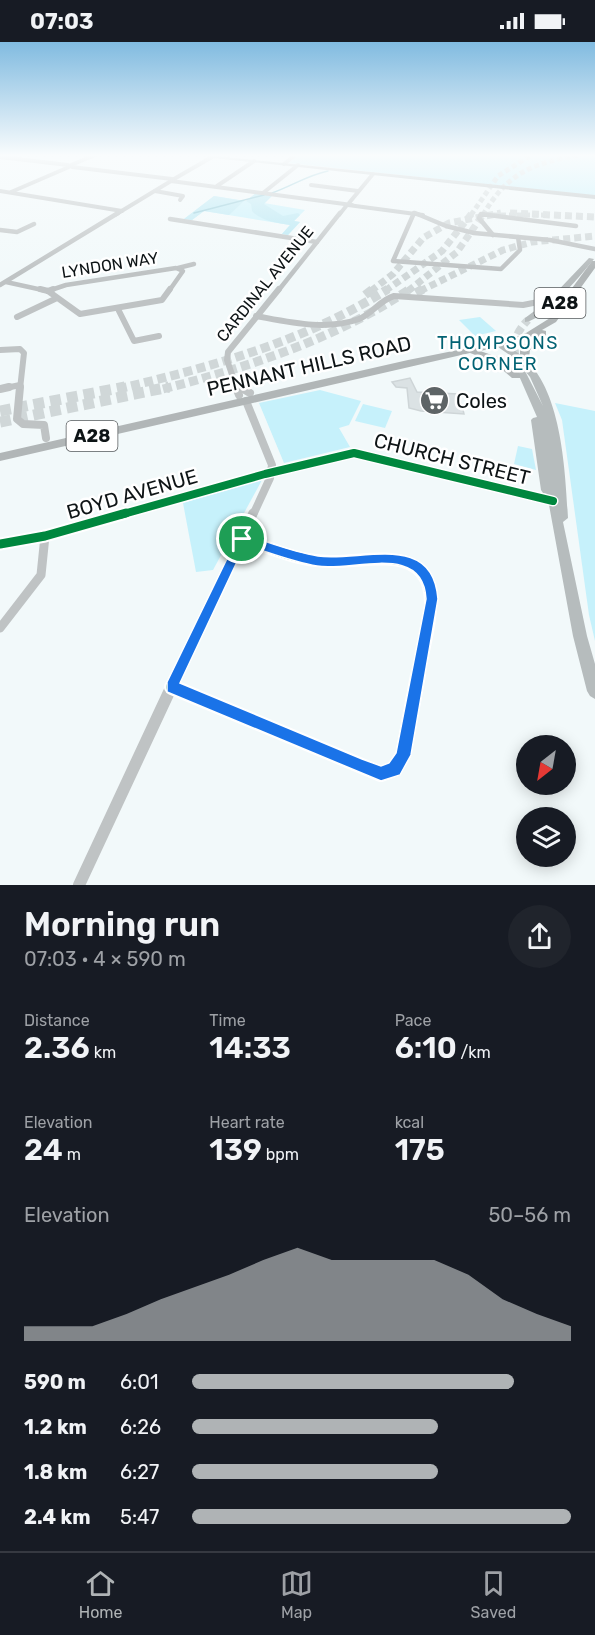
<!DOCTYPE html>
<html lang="en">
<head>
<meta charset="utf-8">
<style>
	:root { --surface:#171b24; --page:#20242c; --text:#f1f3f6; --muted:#9ea1a6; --line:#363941; --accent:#afb3b5 }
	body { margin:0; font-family:Rubik,sans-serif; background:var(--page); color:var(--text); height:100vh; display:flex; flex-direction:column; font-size:22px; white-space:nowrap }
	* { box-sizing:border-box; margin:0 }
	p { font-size:20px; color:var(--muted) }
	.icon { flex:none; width:33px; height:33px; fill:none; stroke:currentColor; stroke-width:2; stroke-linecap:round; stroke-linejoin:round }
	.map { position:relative; height:843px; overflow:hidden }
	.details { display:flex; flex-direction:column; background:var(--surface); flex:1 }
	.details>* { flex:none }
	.needle { width:39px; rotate:211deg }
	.tools { position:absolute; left:516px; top:693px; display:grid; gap:12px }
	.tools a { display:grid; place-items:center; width:60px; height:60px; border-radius:50%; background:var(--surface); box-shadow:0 3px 15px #0003; font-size:30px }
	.pin { position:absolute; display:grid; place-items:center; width:51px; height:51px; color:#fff; margin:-26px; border:3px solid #fff; border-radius:50%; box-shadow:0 2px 6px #0007 }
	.round { display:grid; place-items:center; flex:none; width:63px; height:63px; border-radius:32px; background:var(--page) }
	.overview { display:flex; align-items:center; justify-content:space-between; height:102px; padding:0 24px }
	h1 { font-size:33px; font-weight:600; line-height:45px }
	.figures { display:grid; grid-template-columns:repeat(3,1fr); gap:9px; height:102px; padding:6px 24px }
	.figures div { display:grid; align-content:center }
	.figures b { font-size:30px; font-weight:600 }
	.figures small { font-size:16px; font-weight:400 }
	.figures p { font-size:16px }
	.chart { height:168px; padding:12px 24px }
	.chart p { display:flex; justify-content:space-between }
	.chart svg { width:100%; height:108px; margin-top:6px; fill:var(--accent); opacity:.7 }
	ul { padding:0 24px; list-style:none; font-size:20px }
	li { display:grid; grid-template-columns:96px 72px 1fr; align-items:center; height:45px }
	li i { height:15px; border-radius:8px; background:var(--accent) }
	.status { display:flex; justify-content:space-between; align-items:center; height:42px; padding:0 30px; background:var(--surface); direction:ltr }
	.status svg { height:16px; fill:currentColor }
	.tabs { display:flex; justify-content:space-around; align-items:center; height:84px; border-top:2px solid var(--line); background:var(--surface); font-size:16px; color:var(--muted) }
	.tabs a { display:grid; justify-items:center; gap:3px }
	.tabs .active { color:var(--accent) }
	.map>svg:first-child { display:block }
</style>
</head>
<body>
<div class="status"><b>07:03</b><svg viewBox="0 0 49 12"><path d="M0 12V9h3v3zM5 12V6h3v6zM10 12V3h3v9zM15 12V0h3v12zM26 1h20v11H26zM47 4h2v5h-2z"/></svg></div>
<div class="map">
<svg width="595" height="843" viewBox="0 0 595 843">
	<rect width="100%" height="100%" fill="#f2f9fa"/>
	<g fill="#c6f1fb">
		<path d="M298 113H595V154L289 121Z"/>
		<path d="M256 151 264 161 305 168 294 179 300 180 288 193 282 192 290 183 204 169 192 178 184 177 214 154 246 159Z"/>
		<path d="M480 275 496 289 475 294 459 278Z"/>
		<path d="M320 348 361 359 349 383 339 386 350 405 284 421 259 361Z"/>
		<path d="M555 361 595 369V599L589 573 562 378Z"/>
		<path d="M363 362 392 369 385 386 355 379Z"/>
		<path d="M518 404 532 407 536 428 514 422Z"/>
		<path d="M262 438 213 528 196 530 183 461Z"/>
	</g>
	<g fill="#b6e7f3">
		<path d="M256 151 272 154 264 162 283 174 298 171 300 173 294 179 300 180 288 193 282 192 290 183C277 181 261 179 252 169L251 162 246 159Z"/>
		<path d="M214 154 244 159 229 173 204 169 192 178 184 177Z"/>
	</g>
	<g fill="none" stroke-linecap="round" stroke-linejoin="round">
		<g stroke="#88c5d4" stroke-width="1.5">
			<path d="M272 151C292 144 308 133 328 129"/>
			<path d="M194 171 264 153"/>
		</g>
	</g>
	<path fill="#dbe2e4" stroke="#ced5d7" stroke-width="1.5" d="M410 336 417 350 459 352 464 372 421 369 409 366 407 346 396 345 392 340Z"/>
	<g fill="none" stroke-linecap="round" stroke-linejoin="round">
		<path stroke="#d0d7d8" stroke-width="8" stroke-dasharray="8 4" stroke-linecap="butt" d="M520 327C511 307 513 293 528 278"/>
		<g stroke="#d0d7d8" stroke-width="5" stroke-dasharray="5 3" stroke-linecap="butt">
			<path d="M471 173 498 134 531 113"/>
			<path d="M483 173C508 130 533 121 580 113"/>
			<path d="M493 173H544"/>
		</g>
		<g stroke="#d0d7d8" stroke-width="7" stroke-dasharray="7 4" stroke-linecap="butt">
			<path d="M510 171 595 175"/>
			<path d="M371 249 393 232 423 196 449 181 501 171"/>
			<path d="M385 249 442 209 472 171"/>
			<path d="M408 249 457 210 484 171"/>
			<path d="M420 249 503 208 532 200 595 194"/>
		</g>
		<g stroke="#d0d7d8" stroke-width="9" stroke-dasharray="9 4.5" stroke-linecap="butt">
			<path d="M416 251 423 247"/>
			<path d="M365 253 373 247"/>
			<path d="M118 347C211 325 306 299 388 247"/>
			<path d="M163 347C249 325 335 297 410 247"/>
		</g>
		<g stroke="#d0d7d8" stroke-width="11" stroke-dasharray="11 6" stroke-linecap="butt">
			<path d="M0 369 125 345"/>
			<path d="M0 380 169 345"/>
		</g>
		<g stroke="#bfc3c4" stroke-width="4">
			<path d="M0 115 68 123"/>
			<path d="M284 122 295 113"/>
			<path d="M71 123 95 113"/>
			<path d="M72 125 172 137"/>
			<path d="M174 137 212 115"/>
			<path d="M311 143 358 149"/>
			<path d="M217 144 254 119"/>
			<path d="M0 149 122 169"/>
			<path d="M155 149 183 154 180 158"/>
			<path d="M11 150 69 125"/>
			<path d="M263 151 298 123"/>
			<path d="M349 161 373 132"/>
			<path d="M348 163 423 173"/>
			<path d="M115 173 171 139 352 163"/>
			<path d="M339 173 347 163"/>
			<path d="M481 173H487"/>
		</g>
		<g stroke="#bfc3c4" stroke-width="4.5">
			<path d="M414 171 393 219 501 227 520 208 518 195"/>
			<path d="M415 171 446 184 474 191 550 198 595 207"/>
			<path d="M170 177 317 200"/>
			<path d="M0 188 17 190 34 182"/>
			<path d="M493 193 479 176 481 172 576 184"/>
			<path d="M178 226 194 222"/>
			<path d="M6 240 47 249"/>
			<path d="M0 243 118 171"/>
			<path d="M48 249 66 243 176 226 183 229 169 249"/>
			<path d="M278 249 340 171"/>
		</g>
		<g stroke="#bfc3c4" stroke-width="6">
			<path d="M40 247 48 249"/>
			<path d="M48 249 80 272 162 258 170 247"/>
			<path d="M48 249 53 247"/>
			<path d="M118 267 134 299 159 294"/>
			<path d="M256 274C289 280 326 289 359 277 372 272 380 258 394 254L523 263 538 260 539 255"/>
			<path d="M17 275 57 256"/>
			<path d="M0 308 20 307 24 311 20 347"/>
			<path d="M238 344 243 347"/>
			<path d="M1 347 20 343"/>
			<path d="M237 347 227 318 228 310 279 247"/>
		</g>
		<g stroke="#bfc3c4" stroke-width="8">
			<path d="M20 345 17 377 23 382 44 383 46 396"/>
			<path d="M236 345 239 353"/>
			<path d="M240 345 250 351"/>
			<path d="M0 347 9 345"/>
			<path d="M246 359 272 423 270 436 253 473"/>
			<path d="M120 473 265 432 354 411 553 459"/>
		</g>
		<g stroke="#bfc3c4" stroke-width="9">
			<path d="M242 497C268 505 295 518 322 519 343 521 365 516 386 517 455 519 425 593 418 635"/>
			<path d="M0 502 45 494 126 471"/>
			<path d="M0 586 41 533 45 494"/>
			<path d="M177 635 253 471"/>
		</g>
		<g stroke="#bfc3c4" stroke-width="12">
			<path d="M172 645 381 732 394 727 403 713 418 633"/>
			<path d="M79 843 177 633"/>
		</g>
		<g fill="#b6bcbd" fill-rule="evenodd">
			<path d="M215 114 595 153V157L214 116Z"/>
			<path d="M589 216 594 217C583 231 542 280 525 280V276L548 259Z"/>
			<path d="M498 301C506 301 512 307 518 311 562 342 565 427 568 476L563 480 587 594 595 622V657L590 654 587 649 573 594 547 452 543 451 541 448 531 378 533 376 537 375 516 327 517 325H522L517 318 498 305ZM525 329 530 335 543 364Z"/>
		</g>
		<path fill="#b1b6b7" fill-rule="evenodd" d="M592 219H595V226L556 280 542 288 546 289V293L530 308 528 323 525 324 520 321V307L536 293 513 302 480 309 498 315 520 332V336H512L492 319 470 311 0 419V411L408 318 508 298 526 291 550 276Z"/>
		<defs>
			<path id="cycleway-far2" d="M120 473 265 432 354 411 553 459"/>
			<g id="cycleway-far1">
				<path d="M242 497C268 505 295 518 322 519 343 521 365 516 386 517 455 519 425 593 418 635"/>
				<path d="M0 502 45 494 126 471"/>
			</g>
			<path id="cycleway" d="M172 645 381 732 394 727 403 713 418 633"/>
		</defs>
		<use href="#cycleway-far2" stroke="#fff" stroke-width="11"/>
		<use href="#cycleway-far1" stroke="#fff" stroke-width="13"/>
		<use href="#cycleway" stroke="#fff" stroke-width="16"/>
		<use href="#cycleway-far2" stroke="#00873e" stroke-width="8"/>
		<use href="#cycleway-far1" stroke="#00873e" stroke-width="9"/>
		<use href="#cycleway" stroke="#00873e" stroke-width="12"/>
	</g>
	<linearGradient id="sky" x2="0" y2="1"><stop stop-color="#81bbe0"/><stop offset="0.49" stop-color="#f9fcfd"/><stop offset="1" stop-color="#f9fcfd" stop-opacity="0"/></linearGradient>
	<rect width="595" height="231" fill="url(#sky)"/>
	<path fill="#1a73e8" stroke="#fff" stroke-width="1.5" fill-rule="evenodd" d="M242 492C266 499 292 510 318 514 361 520 433 489 438 557L411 713 400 733 381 739 167 650V640L238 494ZM245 503C268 510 293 520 317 524 353 530 423 500 426 557L396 711 389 721 381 724 362 717 180 641Z"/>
	<defs>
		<symbol id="supermarket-disc" viewBox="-11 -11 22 22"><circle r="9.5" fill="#5e6466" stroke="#fff"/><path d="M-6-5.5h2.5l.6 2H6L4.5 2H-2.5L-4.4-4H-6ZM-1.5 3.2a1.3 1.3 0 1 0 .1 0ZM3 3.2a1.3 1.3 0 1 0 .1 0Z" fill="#fff"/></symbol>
	</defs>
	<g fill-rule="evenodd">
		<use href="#supermarket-disc" x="418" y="342" width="33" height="33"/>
	</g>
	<g text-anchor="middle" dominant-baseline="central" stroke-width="5" stroke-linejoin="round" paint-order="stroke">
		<g font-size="16" fill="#0e1416" stroke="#fff">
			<text transform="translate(110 223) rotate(-9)">LYNDON WAY</text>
			<text transform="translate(265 242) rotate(-51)">CARDINAL AVENUE</text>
		</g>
		<g fill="#fff" stroke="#565a5c" stroke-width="1.5">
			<rect x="534.5" y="246" width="51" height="30" rx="4.5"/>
			<rect x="66.5" y="379" width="51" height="30" rx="4.5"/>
		</g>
		<g font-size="18" font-weight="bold" fill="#0e1416">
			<text x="560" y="261">A28</text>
			<text x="92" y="394">A28</text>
		</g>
		<g font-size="18" letter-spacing="1.5" fill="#026273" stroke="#fff">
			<text x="498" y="301">THOMPSONS<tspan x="498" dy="21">CORNER</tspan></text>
		</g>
		<g font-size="20" fill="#0e1416" stroke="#fff">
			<text transform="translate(309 324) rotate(-13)">PENNANT HILLS ROAD</text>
			<text transform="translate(452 417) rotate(14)">CHURCH STREET</text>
			<text transform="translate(132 452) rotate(-16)">BOYD AVENUE</text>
		</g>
		<g font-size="20" fill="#0e1416" stroke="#fff" text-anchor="start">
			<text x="456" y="359">Coles</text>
		</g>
	</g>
</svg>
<div class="tools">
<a><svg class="needle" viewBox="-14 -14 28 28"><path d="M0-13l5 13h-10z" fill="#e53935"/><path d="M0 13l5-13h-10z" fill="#9ea1a6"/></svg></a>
<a><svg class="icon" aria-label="layers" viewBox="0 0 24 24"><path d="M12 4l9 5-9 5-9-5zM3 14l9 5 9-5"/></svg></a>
</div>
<div class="pin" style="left:242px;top:497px;background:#1e9e55"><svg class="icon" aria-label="arrive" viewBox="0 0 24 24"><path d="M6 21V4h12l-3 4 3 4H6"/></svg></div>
</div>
<section class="details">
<div class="overview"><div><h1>Morning run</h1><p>07:03 · 4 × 590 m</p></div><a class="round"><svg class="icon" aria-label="share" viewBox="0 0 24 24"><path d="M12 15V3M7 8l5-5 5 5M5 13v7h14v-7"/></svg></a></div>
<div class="figures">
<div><p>Distance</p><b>2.36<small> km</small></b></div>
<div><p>Time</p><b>14:33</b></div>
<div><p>Pace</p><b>6:10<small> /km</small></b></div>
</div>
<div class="figures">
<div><p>Elevation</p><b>24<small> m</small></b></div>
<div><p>Heart rate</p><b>139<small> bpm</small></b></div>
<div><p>kcal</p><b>175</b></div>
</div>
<div class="chart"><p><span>Elevation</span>50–56 m</p>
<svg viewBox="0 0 160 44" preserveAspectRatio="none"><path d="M0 44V38L10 38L20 38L30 33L40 27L50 22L60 17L70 11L80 6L90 11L100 11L110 11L120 11L130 17L140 27L150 33L160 38V44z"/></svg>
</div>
<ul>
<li><b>590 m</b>6:01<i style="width:85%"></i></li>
<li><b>1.2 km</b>6:26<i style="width:65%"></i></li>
<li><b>1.8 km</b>6:27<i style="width:65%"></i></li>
<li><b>2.4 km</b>5:47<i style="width:100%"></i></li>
</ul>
</section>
<nav class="tabs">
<a class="active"><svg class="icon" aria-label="home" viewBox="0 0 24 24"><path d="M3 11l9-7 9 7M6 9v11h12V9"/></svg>Home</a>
<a><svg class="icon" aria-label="map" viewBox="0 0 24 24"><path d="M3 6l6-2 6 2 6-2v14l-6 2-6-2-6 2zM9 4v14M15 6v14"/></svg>Map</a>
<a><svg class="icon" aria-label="saved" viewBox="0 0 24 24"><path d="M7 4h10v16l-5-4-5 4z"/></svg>Saved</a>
</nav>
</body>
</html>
